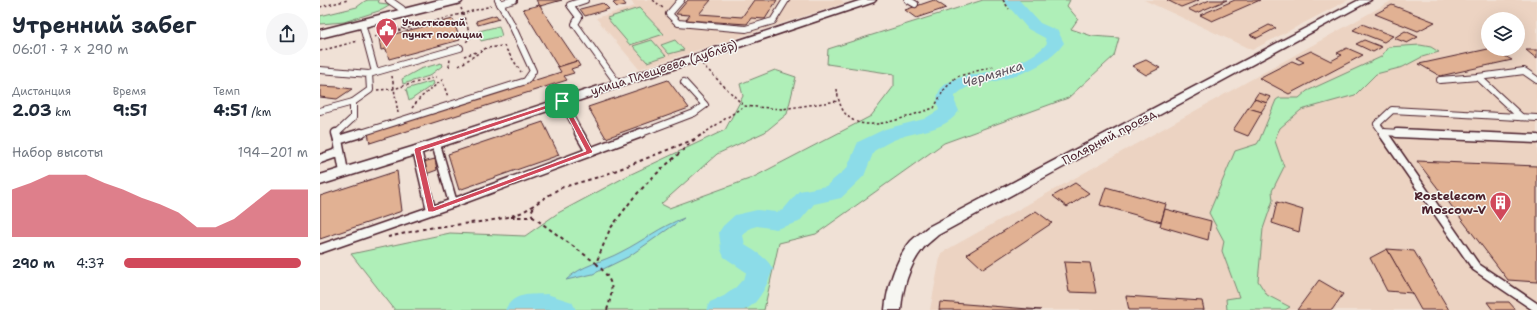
<!DOCTYPE html>
<html lang="ru">
<head>
<meta charset="utf-8">
<style>
	:root { --surface:#fff; --page:#f6f6f7; --text:#1f2937; --muted:#747a83; --accent:#d1495b }
	body { margin:0; font-family:"Shantell Sans",sans-serif; background:var(--page); color:var(--text); height:100vh; display:flex; flex-direction:column; font-size:15px; white-space:nowrap }
	* { box-sizing:border-box; margin:0 }
	p { font-size:13px; color:var(--muted) }
	.icon { flex:none; width:22px; height:22px; fill:none; stroke:currentColor; stroke-width:2; stroke-linecap:round; stroke-linejoin:round }
	.map { position:relative; flex:1; overflow:hidden }
	.side { display:flex; flex-direction:column; background:var(--surface); width:320px }
	.side>* { flex:none }
	.controls { position:absolute; left:1161px; top:12px; display:grid; gap:8px }
	.controls a { display:grid; place-items:center; width:44px; height:44px; border-radius:50%; background:var(--surface); box-shadow:0 4px 16px #0002; font-size:20px }
	.pin { position:absolute; display:grid; place-items:center; width:34px; height:34px; color:#fff; margin:-17px; border-radius:8px; box-shadow:0 2px 6px #0006 }
	.round { display:grid; place-items:center; flex:none; width:42px; height:42px; border-radius:21px; background:var(--page) }
	.summary { display:flex; align-items:center; justify-content:space-between; height:68px; padding:0 12px }
	h1 { font-size:22px; font-weight:700; line-height:30px }
	.stats { display:grid; grid-template-columns:repeat(3,1fr); gap:6px; height:68px; padding:4px 12px }
	.stats div { display:grid; align-content:center }
	.stats b { font-size:17px; font-weight:700 }
	.stats small { font-size:11px; font-weight:400 }
	.stats p { font-size:11px }
	.chart { height:112px; padding:8px 12px }
	.chart p { display:flex; justify-content:space-between }
	.chart svg { width:100%; height:72px; margin-top:4px; fill:var(--accent); opacity:.7 }
	ul { padding:0 12px; list-style:none; font-size:13px }
	li { display:grid; grid-template-columns:64px 48px 1fr; align-items:center; height:30px }
	li i { height:10px; border-radius:5px; background:var(--accent) }
	main { display:flex; flex:1; min-height:0 }
	.map>svg:first-child { display:block }
</style>
</head>
<body>
<main>
<section class="side">
<div class="summary"><div><h1>Утренний забег</h1><p>06:01 · 7 × 290 m</p></div><a class="round"><svg class="icon" aria-label="share" viewBox="0 0 24 24"><path d="M12 15V3M7 8l5-5 5 5M5 13v7h14v-7"/></svg></a></div>
<div class="stats">
<div><p>Дистанция</p><b>2.03<small> km</small></b></div>
<div><p>Время</p><b>9:51</b></div>
<div><p>Темп</p><b>4:51<small> /km</small></b></div>
</div>
<div class="chart"><p><span>Набор высоты</span>194–201 m</p>
<svg viewBox="0 0 160 44" preserveAspectRatio="none"><path d="M0 44V15L10 11L20 6L30 6L40 6L50 11L60 15L70 20L80 24L90 29L100 38L110 38L120 33L130 24L140 15L150 15L160 15V44z"/></svg>
</div>
<ul>
<li><b>290 m</b>4:37<i style="width:96%"></i></li>
</ul>
</section>
<div class="map">
<svg width="1217" height="310" viewBox="0 0 1217 310">
	<rect width="100%" height="100%" fill="#f0e1d6"/>
	<filter id="ink" filterUnits="userSpaceOnUse"><feTurbulence type="fractalNoise" baseFrequency=".025" numOctaves="2"/><feDisplacementMap in="SourceGraphic" scale="8" xChannelSelector="R" yChannelSelector="G"/><feConvolveMatrix kernelMatrix="1 2 1 2 8 2 1 2 1" color-interpolation-filters="sRGB"/></filter>
	<g filter="url(#ink)">
		<g fill="#ecd3c2" fill-rule="evenodd">
			<path d="M310 0H521L525 3 319 69 276 18 315 6Z"/>
			<path d="M824 0H1028L932 50Z"/>
			<path d="M1073 0H1217V310H610L621 253ZM1168 19H1198V49H1168Z"/>
		</g>
		<g fill="#afefb8" stroke="#7c8772">
			<path d="M48 0H58L59 3 68 4 69 6 62 10 24 22 0 24V16L37 7 45 1Z"/>
			<path d="M663 0H750L747 6 758 19 751 29 772 36 799 38 794 56 748 98 624 143 496 234 459 243 444 310H75L31 254 130 233 205 236 238 213 309 175 405 130 423 96 420 84 455 70 476 77 467 114 445 132 397 154 341 204 349 208 432 178 551 116 574 86V74L507 64 508 49Z"/>
			<path d="M319 8 344 34 310 45 287 18Z"/>
			<path d="M179 26 182 36 161 41 159 31Z"/>
			<path d="M332 40 346 56 327 62 313 46Z"/>
			<path d="M355 40 364 50 349 54 341 45Z"/>
			<path d="M1100 45 1111 47 1119 52 1102 57 1083 67 1056 74 1035 95 981 110 960 128 957 134 955 141 964 167 952 191 953 200 943 229 938 281 947 295 970 307 965 310H907L906 299 919 297 902 251 904 241 889 213 915 151 937 144 939 141 956 100 959 98H979L987 91 1061 57 1068 47Z"/>
			<path d="M121 63 122 66 109 76 83 84 82 79 100 69Z"/>
			<path d="M113 81 114 84 89 101 86 89Z"/>
		</g>
		<path fill="#8cdce8" stroke="#72909c" d="M364 218 308 257 273 274 246 280C261 265 283 262 301 252 323 241 341 226 364 218Z"/>
		<g fill="none" stroke-linecap="round" stroke-linejoin="round">
			<g fill="#8cdce8" fill-rule="evenodd">
				<path d="M683 0H699L720 23 738 31 744 43C728 66 699 76 672 82 656 85 648 84 635 96V102L639 111C625 131 600 130 579 138 570 141 562 146 554 151L544 176 521 198 494 204 479 222 456 229 437 226 430 228 423 235 425 245C436 252 446 257 453 269 449 281 438 306 424 310 416 310 395 310 386 310L390 302 404 296 416 287 425 277 426 272 404 257 401 250 399 232 403 226 415 215 437 210 456 212 463 210 479 191 506 186 527 168 538 142 565 129 604 119 619 110C608 76 652 76 672 71 690 66 716 58 727 43L725 38 708 29Z"/>
				<path d="M227 294 252 302 256 310H185C194 292 209 295 227 294Z"/>
			</g>
		</g>
		<g fill="#e1b193" stroke="#4a1f2b">
			<path d="M216 0H242L220 6Z"/>
			<path d="M302 0 306 5 297 7 293 3Z"/>
			<path d="M368 0H391L379 14 422 17 434 0H457L445 19 431 18 427 24 366 20 370 15 356 14Z"/>
			<path d="M614 0 626 8 596 18 585 10Z"/>
			<path d="M847 0H879L861 7Z"/>
			<path d="M890 0H907L876 13 868 9Z"/>
			<path d="M915 0H940L892 21 880 15Z"/>
			<path d="M283 3 289 9 265 16 260 9Z"/>
			<path d="M220 5 223 11 257 61 238 67 203 9Z"/>
			<path d="M1072 5 1115 22 1098 31 1055 14Z"/>
			<path d="M176 15 179 19 158 25 156 21Z"/>
			<path d="M133 19 140 40 69 59 66 49 61 50 59 38Z"/>
			<path d="M1042 24 1073 36 1064 42 1033 30Z"/>
			<path d="M949 25 956 28 937 38 930 35Z"/>
			<path d="M1085 31 1098 37 1087 43 1074 38Z"/>
			<path d="M1044 40 1062 47 1053 52 1036 44Z"/>
			<path d="M1027 48 1043 55 969 94 939 78 972 61 979 64 984 62 976 58 991 51 1011 61 1022 55 1017 53Z"/>
			<path d="M1168 49H1172L1192 60 1120 76 1099 64Z"/>
			<path d="M1206 50H1217V59Z"/>
			<path d="M826 60 840 68 826 75 812 66Z"/>
			<path d="M257 61 260 66 251 69 254 73 244 76 247 80 50 143 48 133 241 72 238 67Z"/>
			<path d="M348 80 369 108 286 138 268 107Z"/>
			<path d="M0 86 18 87 32 89 17 99 0 97Z"/>
			<path d="M938 93 951 97 947 103 934 99Z"/>
			<path d="M934 99 947 103 941 112 928 108Z"/>
			<path d="M928 108 942 112 928 136 913 130Z"/>
			<path d="M223 122 239 155 139 190 128 154Z"/>
			<path d="M115 159 117 170 106 174 103 162Z"/>
			<path d="M1097 161 1217 166V282L1188 280Z"/>
			<path d="M77 171 82 211 0 239V196Z"/>
			<path d="M755 183 769 193 747 207 733 196Z"/>
			<path d="M786 187 846 204 841 222 780 205Z"/>
			<path d="M957 202 983 210 979 232 952 223Z"/>
			<path d="M845 209 891 221 888 240 840 226Z"/>
			<path d="M716 211 732 223 663 269 647 254Z"/>
			<path d="M1067 249 1094 251 1129 310H1101Z"/>
			<path d="M1067 249 1092 293 1067 291 1050 258Z"/>
			<path d="M744 262 770 263 776 293 749 292Z"/>
			<path d="M999 280 1023 294 1012 310H977Z"/>
			<path d="M806 296 882 301 884 310H809Z"/>
			<path d="M620 302 721 310H619Z"/>
			<path d="M1167 302H1189L1196 310H1173Z"/>
		</g>
		<g fill="none" stroke-linecap="round" stroke-linejoin="round">
			<defs>
				<g id="service-far1">
					<path d="M69 0 82 9 84 13"/>
					<path d="M265 0 250 5 259 17 255 24 298 84"/>
					<path d="M361 0 349 14 358 23 426 29 453 21 466 0"/>
					<path d="M588 0 595 4"/>
					<path d="M180 4 194 0"/>
					<path d="M42 23 55 72"/>
					<path d="M0 70 49 74 50 90 33 102 0 111"/>
					<path d="M49 74 140 48"/>
					<path d="M1120 80 1158 77"/>
					<path d="M242 101 260 134"/>
					<path d="M1201 117 1158 77 1204 71 1217 80"/>
					<path d="M1063 132 1099 134"/>
					<path d="M16 134 33 118V102"/>
					<path d="M38 134 206 81 213 71 190 21 178 0"/>
					<path d="M319 134 374 113 385 105 364 82"/>
					<path d="M1064 134 1057 124 1072 110 1217 118"/>
				</g>
				<g id="service">
					<path d="M16 133 18 140"/>
					<path d="M259 133 270 152"/>
					<path d="M1063 133 1156 267 1217 308"/>
					<path d="M1077 133 1217 139"/>
					<path d="M116 144 133 203"/>
					<path d="M97 150 111 210"/>
					<path d="M0 159 20 152"/>
					<path d="M24 172 18 140 41 133"/>
					<path d="M0 249 133 203 321 133"/>
				</g>
				<g id="minor">
					<path d="M542 0H556L554 2 102 153 0 185V175L92 147Z"/>
					<path d="M1039 0H1051L618 235C613 240 606 244 602 250 589 266 582 290 581 310H565C567 287 576 259 591 241 596 236 602 232 608 227Z"/>
				</g>
				<path id="secondary" d="M119 0H143L141 3 0 38V30Z"/>
			</defs>
			<use href="#service-far1" stroke="#4a1f2b" stroke-width="8"/>
			<use href="#service" stroke="#4a1f2b" stroke-width="11"/>
			<use href="#minor" stroke="#4a1f2b" stroke-width="3"/>
			<use href="#secondary" stroke="#4a1f2b" stroke-width="3"/>
			<g stroke="#4a1f2b" stroke-width="1.5" stroke-dasharray="2.5 2.5" stroke-linecap="butt">
				<path d="M333 0 343 8"/>
				<path d="M683 0 689 9"/>
				<path d="M0 7 28 0"/>
				<path d="M141 8 151 37 146 42"/>
				<path d="M66 28H84"/>
				<path d="M54 37 171 6"/>
				<path d="M0 51 38 41"/>
				<path d="M144 56 157 52"/>
				<path d="M382 64 424 106 462 109 518 101"/>
				<path d="M139 66 166 48 184 46 201 72"/>
				<path d="M129 67 130 59"/>
				<path d="M72 76 78 113"/>
				<path d="M517 89C522 147 580 118 614 108L623 91 636 77 674 66"/>
				<path d="M57 90 73 89 116 77"/>
				<path d="M92 108 100 98 122 80 128 97"/>
				<path d="M383 134 424 106"/>
			</g>
			<g stroke="#4a1f2b" stroke-width="2" stroke-dasharray="3.5 3.5" stroke-linecap="butt">
				<path d="M191 217H213L276 263"/>
				<path d="M213 217 211 212 215 205"/>
				<path d="M68 237 108 228 168 221 188 217 203 212 240 188 282 176 375 139"/>
				<path d="M287 310C295 286 293 281 276 263L290 229 314 197 333 177 375 139 384 133"/>
			</g>
			<use href="#service-far1" stroke="#f6f6f2" stroke-width="6"/>
			<use href="#service" stroke="#f6f6f2" stroke-width="8"/>
			<use href="#minor" fill="#f6f6f2" fill-rule="evenodd"/>
			<use href="#secondary" fill="#f6f6f2" fill-rule="evenodd"/>
		</g>
	</g>
	<path fill="#d1495b" stroke="#fff" fill-rule="evenodd" d="M242 100 245 101 273 152 272 153 113 212H108L94 150 95 148ZM241 104 266 151 114 207 101 151Z"/>
	<defs>
		<symbol id="civic-pin" viewBox="-11 -11 22 30"><path d="M0 17L-7.5 6A9.5 9.5 0 1 1 7.5 6Z" fill="#d1495b" stroke="#f6f6f2"/><path d="M-.6-6.5H3V-4.5H.6V-3L4-1V1h2V6H-6V1h2V-1L-.6-3ZM-1.2 2.5V6h2.4V2.5Z" fill="#fff"/></symbol>
		<symbol id="building-pin" viewBox="-11 -11 22 30"><path d="M0 17L-7.5 6A9.5 9.5 0 1 1 7.5 6Z" fill="#d1495b" stroke="#f6f6f2"/><path d="M-4-6H4V6H1V3H-1V6H-4ZM-2.5-4.3h1.7v1.8h-1.7ZM.8-4.3h1.7v1.8H.8ZM-2.5-1h1.7V.8h-1.7ZM.8-1h1.7V.8H.8Z" fill="#fff"/></symbol>
	</defs>
	<g fill-rule="evenodd">
		<use href="#civic-pin" x="54" y="16" width="25" height="34"/>
		<use href="#building-pin" x="1168" y="190" width="25" height="34"/>
	</g>
	<g text-anchor="middle" dominant-baseline="central" stroke-width="3" stroke-linejoin="round" paint-order="stroke">
		<g font-size="10" font-weight="bold" fill="#4a1f2b" stroke="#f6f6f2" text-anchor="start">
			<text x="82" y="22">Участковый<tspan x="82" dy="12">пункт полиции</tspan></text>
		</g>
		<g font-size="12" fill="#4a1f2b" stroke="#f6f6f2">
			<text transform="translate(344 68) rotate(-18)">улица Плещеева (дублёр)</text>
			<text transform="translate(789 137) rotate(-28)">Полярный проезд</text>
		</g>
		<g font-size="12" font-weight="bold" fill="#4a1f2b" stroke="#f6f6f2" text-anchor="end">
			<text x="1166" y="196">Rostelecom<tspan x="1166" dy="14">Moscow-V</tspan></text>
		</g>
		<g font-size="13" font-style="italic" fill="#5a4e5a" stroke="#f6f6f2">
			<text transform="translate(673 74) rotate(-17)">Чермянка</text>
		</g>
	</g>
</svg>
<div class="controls">
<a><svg class="icon" aria-label="layers" viewBox="0 0 24 24"><path d="M12 4l9 5-9 5-9-5zM3 14l9 5 9-5"/></svg></a>
</div>
<div class="pin" style="left:242px;top:101px;background:#1e9e55"><svg class="icon" aria-label="arrive" viewBox="0 0 24 24"><path d="M6 21V4h12l-3 4 3 4H6"/></svg></div>
</div>
</main>
</body>
</html>
